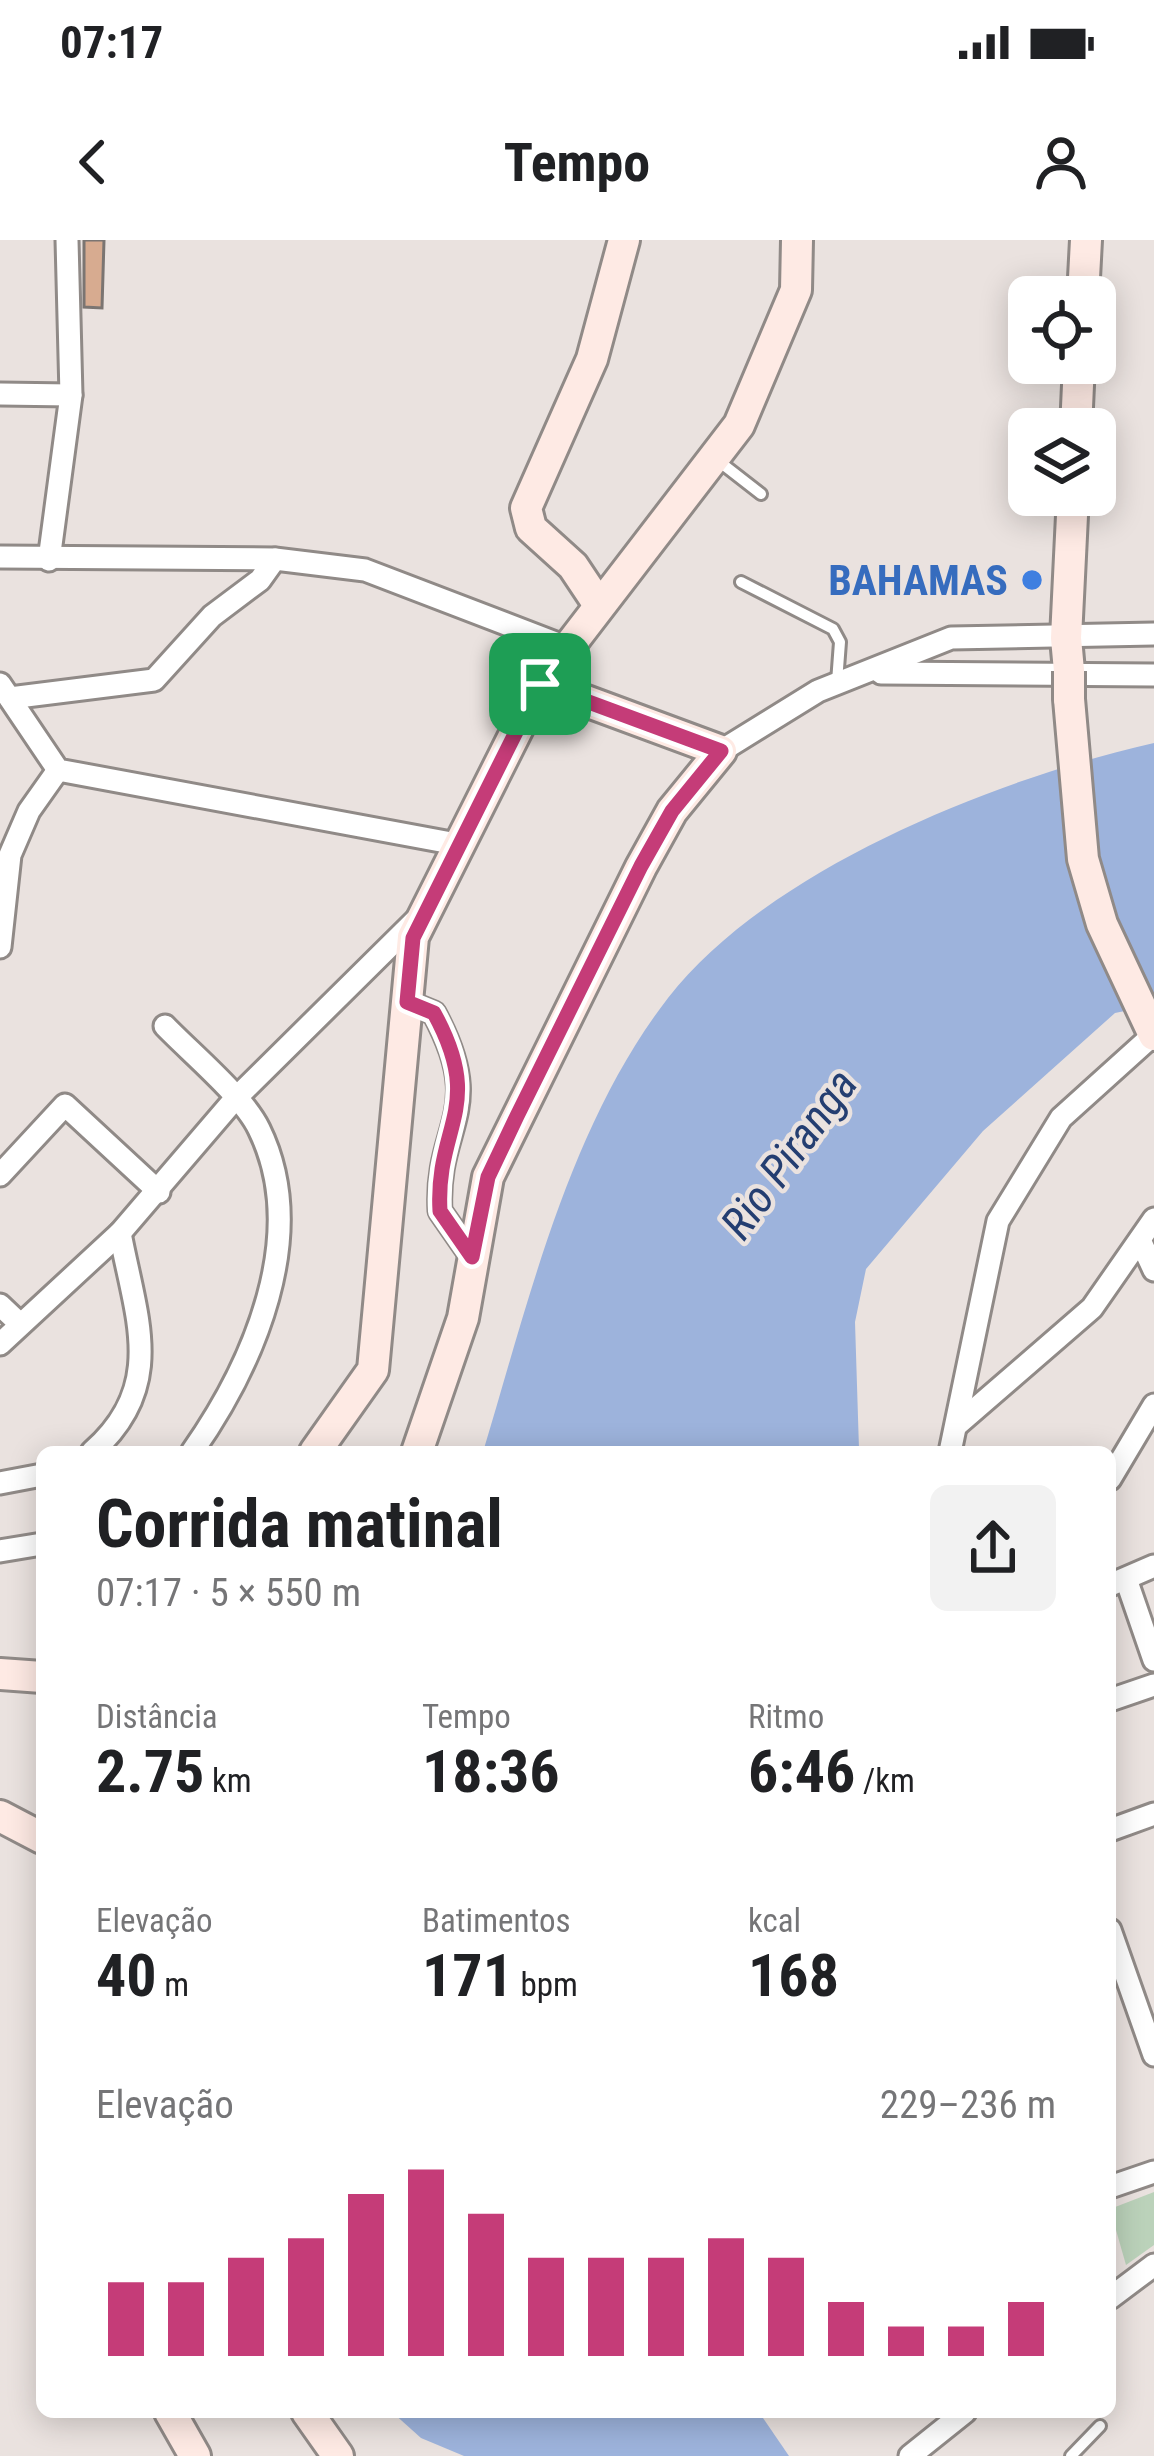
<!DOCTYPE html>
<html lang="pt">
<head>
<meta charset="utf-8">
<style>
	:root { --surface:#fff; --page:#f2f2f2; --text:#202124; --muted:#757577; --accent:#c53c78 }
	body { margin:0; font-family:"Roboto Condensed",sans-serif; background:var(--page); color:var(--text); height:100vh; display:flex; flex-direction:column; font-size:45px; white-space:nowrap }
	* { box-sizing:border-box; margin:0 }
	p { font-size:39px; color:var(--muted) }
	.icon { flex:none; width:66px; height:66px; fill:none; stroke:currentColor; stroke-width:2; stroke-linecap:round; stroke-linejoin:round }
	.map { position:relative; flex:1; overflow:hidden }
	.sheet { position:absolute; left:36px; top:1206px; width:1080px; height:972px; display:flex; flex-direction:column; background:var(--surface); border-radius:18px; box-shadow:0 6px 30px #0003 }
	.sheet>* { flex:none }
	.buttons { position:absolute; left:1008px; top:36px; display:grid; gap:24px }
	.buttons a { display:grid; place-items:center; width:108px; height:108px; border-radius:18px; background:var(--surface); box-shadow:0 6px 30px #0003; font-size:60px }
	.pin { position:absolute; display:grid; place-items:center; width:102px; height:102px; color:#fff; margin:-51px; border-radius:24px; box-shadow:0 6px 18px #0006 }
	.round { display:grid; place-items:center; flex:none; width:126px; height:126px; border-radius:18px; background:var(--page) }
	.overview { display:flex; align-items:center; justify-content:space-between; height:204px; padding:0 60px }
	h1 { font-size:66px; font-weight:700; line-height:90px }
	.stats { display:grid; grid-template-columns:repeat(3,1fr); gap:18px; height:204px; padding:12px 60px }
	.stats div { display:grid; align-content:center }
	.stats b { font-size:60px; font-weight:700 }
	.stats small { font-size:33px; font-weight:400 }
	.stats p { font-size:33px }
	.chart { height:336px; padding:24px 60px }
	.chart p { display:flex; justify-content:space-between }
	.chart svg { width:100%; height:216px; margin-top:12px; stroke:var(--accent); stroke-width:6 }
	.status { display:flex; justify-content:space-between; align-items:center; height:84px; padding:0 60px; background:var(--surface); direction:ltr }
	.status svg { height:33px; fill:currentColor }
	header { display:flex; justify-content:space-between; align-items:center; height:156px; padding:0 60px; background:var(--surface); font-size:54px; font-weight:700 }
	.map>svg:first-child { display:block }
</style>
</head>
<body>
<div class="status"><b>07:17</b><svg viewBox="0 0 49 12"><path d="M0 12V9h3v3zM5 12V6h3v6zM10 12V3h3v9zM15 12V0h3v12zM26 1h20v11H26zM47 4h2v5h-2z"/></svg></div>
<header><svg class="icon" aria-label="back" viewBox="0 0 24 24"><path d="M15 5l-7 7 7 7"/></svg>Tempo<svg class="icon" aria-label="person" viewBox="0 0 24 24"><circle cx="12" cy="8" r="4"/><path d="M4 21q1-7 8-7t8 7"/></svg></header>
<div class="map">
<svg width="1154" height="2216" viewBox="0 0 1154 2216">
	<rect width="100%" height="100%" fill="#eae2df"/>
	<path fill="#bbd2ba" d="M1154 1952V2005L1126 2025 1110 1969Z"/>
	<g fill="#9db3dc">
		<path d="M1154 503V765L1115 773 983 891 866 1029 855 1082 859 1209 483 1212C529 1060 569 886 668 758 769 628 999 538 1154 503Z"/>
		<path d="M392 2172H759L789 2216H464L421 2198Z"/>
	</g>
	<path fill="#d7ab90" stroke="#7b7572" stroke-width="3" d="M84 0H104L102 68 84 67Z"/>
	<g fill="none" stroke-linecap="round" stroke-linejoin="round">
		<defs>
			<g id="lane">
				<path d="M716 219 761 254"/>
				<path d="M741 342 833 389 840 402 837 442"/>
				<path d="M1071 2216 1100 2186"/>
			</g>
			<g id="street">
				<path d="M0 154 71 155"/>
				<path d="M0 317 275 319 365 330 566 407"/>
				<path d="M49 320 71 155 67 0"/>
				<path d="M881 433 1154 435"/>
				<path d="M0 444 58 530 462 605"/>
				<path d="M10 458 154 440 212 376 260 340 275 319"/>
				<path d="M721 511 818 451 951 398 1154 394"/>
				<path d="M0 707 10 615 29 571 58 530"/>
				<path d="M407 762 434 773C488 873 435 883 440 971L472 1017"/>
				<path d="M165 786C192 814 243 856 259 889 311 995 253 1125 192 1212"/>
				<path d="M0 935 65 865 159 952"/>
				<path d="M1140 1000 1154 1030"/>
				<path d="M0 1065 19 1083"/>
				<path d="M0 1104 120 993 234 860 415 681"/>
				<path d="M958 1184 1092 1068 1154 979"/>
				<path d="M92 1212C167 1146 136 1078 120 993"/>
				<path d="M950 1212 998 981 1061 878 1153 795"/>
				<path d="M1110 1239 1154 1165"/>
				<path d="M0 1243 42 1235"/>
				<path d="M0 1311 42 1304"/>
				<path d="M1126 1339 1154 1420"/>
				<path d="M1110 1345 1154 1326"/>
				<path d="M1110 1460 1154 1445"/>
				<path d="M1110 1590 1154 1574"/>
				<path d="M1110 1690 1154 1815"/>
				<path d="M1110 1947 1154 1932"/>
				<path d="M1110 2058 1154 2025"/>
				<path d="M910 2216 965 2172"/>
			</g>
			<g id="secondary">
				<path d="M1083 57 1086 0"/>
				<path d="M1076 189 1079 123"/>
				<path d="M599 365 573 326 531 288 526 268 592 119 624 0"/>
				<path d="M1069 431 1066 398 1073 255"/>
				<path d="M1069 459 1083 619 1102 684 1154 795"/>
				<path d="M315 1212 373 1130 413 697 540 444 739 185 796 50 797 0"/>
				<path d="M417 1212 463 1078 488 937 641 627 672 571 721 511 540 444"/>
				<path d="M0 1434 42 1437"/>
				<path d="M0 1576 42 1598"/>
				<path d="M170 2172 195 2216"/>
				<path d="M307 2172 338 2216"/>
			</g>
		</defs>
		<use href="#lane" stroke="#908a87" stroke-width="16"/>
		<use href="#street" stroke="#908a87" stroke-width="27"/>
		<use href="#secondary" stroke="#908a87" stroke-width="36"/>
		<use href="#lane" stroke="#fff" stroke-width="10"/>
		<use href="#street" stroke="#fff" stroke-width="21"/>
		<use href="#secondary" stroke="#feeae4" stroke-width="30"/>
		<defs>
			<path id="secondary-bridge" d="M1069 431V459"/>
		</defs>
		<use href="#secondary-bridge" stroke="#908a87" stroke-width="36" stroke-linecap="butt"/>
		<use href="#secondary-bridge" stroke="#feeae4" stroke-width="30"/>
	</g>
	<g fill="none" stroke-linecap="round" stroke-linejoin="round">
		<defs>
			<path id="route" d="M540 444 721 511 672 571 641 626 517 876 488 937 472 1017 440 971C435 885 486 868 434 773L407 762 413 698Z"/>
		</defs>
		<use href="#route" stroke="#fff" stroke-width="24"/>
		<use href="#route" stroke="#c53c78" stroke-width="15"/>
	</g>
	<circle fill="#3f7fe0" stroke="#eae2df" stroke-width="4.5" cx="1032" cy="340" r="12"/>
	<g text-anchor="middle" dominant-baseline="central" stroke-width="9" stroke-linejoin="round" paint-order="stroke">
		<g font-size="42" font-weight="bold" fill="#366cbe" stroke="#eae2df" text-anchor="end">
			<text x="1008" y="340">BAHAMAS</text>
		</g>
		<g font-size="45" font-style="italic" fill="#243e71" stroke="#eae2df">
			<text transform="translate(789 914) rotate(-54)">Rio Piranga</text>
		</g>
	</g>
</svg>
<div class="buttons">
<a><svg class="icon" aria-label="locate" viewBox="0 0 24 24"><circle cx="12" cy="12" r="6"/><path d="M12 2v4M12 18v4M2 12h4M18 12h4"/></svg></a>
<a><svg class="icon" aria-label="layers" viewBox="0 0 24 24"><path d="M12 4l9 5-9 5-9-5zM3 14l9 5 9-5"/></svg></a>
</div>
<div class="pin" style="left:540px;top:444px;background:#1e9e55"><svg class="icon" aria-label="arrive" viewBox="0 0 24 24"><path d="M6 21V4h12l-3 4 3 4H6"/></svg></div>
<section class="sheet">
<div class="overview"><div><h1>Corrida matinal</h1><p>07:17 · 5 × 550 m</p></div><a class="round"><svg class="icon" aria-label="share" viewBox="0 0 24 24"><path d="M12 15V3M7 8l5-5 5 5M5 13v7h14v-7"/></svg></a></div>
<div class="stats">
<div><p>Distância</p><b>2.75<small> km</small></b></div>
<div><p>Tempo</p><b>18:36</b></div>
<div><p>Ritmo</p><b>6:46<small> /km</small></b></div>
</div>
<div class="stats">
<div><p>Elevação</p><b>40<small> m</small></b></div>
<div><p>Batimentos</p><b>171<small> bpm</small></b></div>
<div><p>kcal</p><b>168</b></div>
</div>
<div class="chart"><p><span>Elevação</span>229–236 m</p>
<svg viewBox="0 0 160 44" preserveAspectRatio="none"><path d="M5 44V29M15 44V29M25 44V24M35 44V20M45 44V11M55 44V6M65 44V15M75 44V24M85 44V24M95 44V24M105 44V20M115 44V24M125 44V33M135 44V38M145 44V38M155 44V33"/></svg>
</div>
</section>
</div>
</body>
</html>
